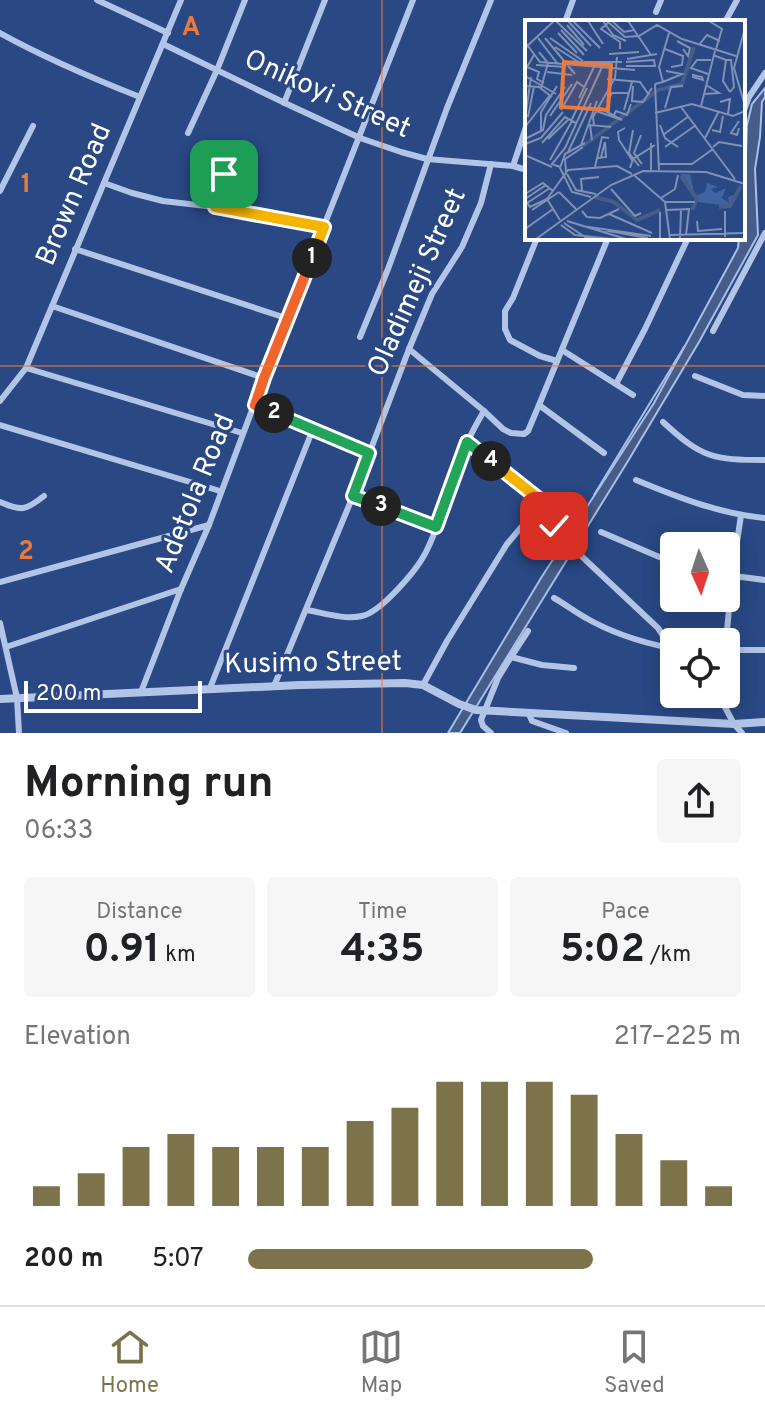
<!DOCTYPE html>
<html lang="en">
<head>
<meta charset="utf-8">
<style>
	:root { --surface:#fff; --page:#f6f6f6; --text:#202124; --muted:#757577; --line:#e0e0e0; --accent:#7d734b }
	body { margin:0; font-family:Overpass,sans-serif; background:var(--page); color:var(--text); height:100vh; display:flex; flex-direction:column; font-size:30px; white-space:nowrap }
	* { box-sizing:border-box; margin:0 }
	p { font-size:26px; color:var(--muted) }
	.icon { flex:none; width:44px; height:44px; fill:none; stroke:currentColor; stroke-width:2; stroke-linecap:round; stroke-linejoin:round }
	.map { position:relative; height:733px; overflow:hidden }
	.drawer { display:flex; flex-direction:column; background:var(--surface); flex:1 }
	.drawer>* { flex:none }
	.needle { width:52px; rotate:177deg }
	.controls { position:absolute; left:660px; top:532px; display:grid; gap:16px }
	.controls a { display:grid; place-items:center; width:80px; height:80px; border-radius:8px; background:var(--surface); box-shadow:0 4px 20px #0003; font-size:40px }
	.scale { position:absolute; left:24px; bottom:20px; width:178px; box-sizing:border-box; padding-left:8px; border:4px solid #fff; border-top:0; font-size:22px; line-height:28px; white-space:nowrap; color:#fff; -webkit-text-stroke:6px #294884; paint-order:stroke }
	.pin { position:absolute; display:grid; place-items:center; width:68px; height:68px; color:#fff; margin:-34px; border-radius:16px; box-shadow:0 4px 12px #0006 }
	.km { position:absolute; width:40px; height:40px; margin:-20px; border-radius:50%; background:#222; color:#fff; font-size:22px; line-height:40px; text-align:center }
	.round { display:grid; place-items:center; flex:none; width:84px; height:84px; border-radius:8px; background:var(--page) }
	.summary { display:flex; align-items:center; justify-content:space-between; height:136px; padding:0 24px }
	h1 { font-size:44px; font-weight:700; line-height:60px }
	.stats { display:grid; grid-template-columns:repeat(3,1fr); gap:12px; height:136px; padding:8px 24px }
	.stats div { display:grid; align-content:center; border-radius:8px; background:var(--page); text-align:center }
	.stats b { font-size:40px; font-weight:700 }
	.stats small { font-size:22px; font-weight:400 }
	.stats p { font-size:22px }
	.chart { height:224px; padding:16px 24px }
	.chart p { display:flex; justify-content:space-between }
	.chart svg { width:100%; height:144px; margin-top:8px; stroke:var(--accent); stroke-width:6 }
	ul { padding:0 24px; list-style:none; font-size:26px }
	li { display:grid; grid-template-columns:128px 96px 1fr; align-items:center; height:60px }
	li i { height:20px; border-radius:10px; background:var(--accent) }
	.menu { display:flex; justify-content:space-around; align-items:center; height:112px; border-top:2px solid var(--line); background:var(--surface); font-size:22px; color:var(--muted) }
	.menu a { display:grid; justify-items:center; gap:4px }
	.menu .on { color:var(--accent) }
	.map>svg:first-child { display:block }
</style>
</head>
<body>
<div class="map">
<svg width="765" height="733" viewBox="0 0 765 733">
	<rect width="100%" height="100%" fill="#294884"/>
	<path fill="#475d89" stroke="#a8bfe7" stroke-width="2" d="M765 88V97L762 102 760 137 755 169 758 235 699 342 628 461 460 733H448L541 578 654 403 738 248 739 238H743L747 125 752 104Z"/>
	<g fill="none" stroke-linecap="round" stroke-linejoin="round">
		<path stroke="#a8bfe7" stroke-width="2" d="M594 495 684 347"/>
		<g stroke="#b3c5e7" stroke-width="6">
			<path d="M97 0 168 33"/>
			<path d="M656 12 661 0"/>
			<path d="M565 22 573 0"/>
			<path d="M725 22 737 0"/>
			<path d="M0 33C45 58 92 78 140 97"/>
			<path d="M163 44 289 105 360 138 401 152 427 159 513 166 527 170"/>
			<path d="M284 103 325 0"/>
			<path d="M743 113 749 97 765 73"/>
			<path d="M188 133 217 70 245 0"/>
			<path d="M513 166 527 124"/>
			<path d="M104 183 132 193 163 201 215 207 324 227"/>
			<path d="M0 191 33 126"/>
			<path d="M215 207 228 158"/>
			<path d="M537 238 513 298 505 311V329L510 340 540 356 557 361"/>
			<path d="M75 249 289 319"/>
			<path d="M52 306 264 378"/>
			<path d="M713 331 765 233"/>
			<path d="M360 337 388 269 447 108 491 0"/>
			<path d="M409 349 484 411 503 429 511 433 524 434 528 431 539 405 608 238"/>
			<path d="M562 350 633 395"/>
			<path d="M26 368 242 433"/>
			<path d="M695 376 743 395 765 396"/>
			<path d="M616 384 645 329 688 238"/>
			<path d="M0 401 26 368 181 0"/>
			<path d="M255 405 369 453"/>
			<path d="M539 405 604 453"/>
			<path d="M663 422C702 458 713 460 765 460"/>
			<path d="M0 425 220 491"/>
			<path d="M467 442 539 499 540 505 554 526"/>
			<path d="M636 480C677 497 720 514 765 518"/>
			<path d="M353 496 436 527"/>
			<path d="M0 502C22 511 25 511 44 496"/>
			<path d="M601 532 664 559 674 562"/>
			<path d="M577 552 658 628 674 652"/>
			<path d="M726 575 765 580"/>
			<path d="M0 582 209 525"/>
			<path d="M554 598C565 604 575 612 586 618 612 633 640 642 670 648"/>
			<path d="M307 610C324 613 344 620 362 616 381 612 417 570 426 552 443 518 452 479 467 443 472 432 478 421 484 411"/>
			<path d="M0 623 17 698 19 733"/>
			<path d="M726 642 732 576 741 515"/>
			<path d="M6 647 181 589"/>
			<path d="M726 650H765"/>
			<path d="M511 657 528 631"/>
			<path d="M423 685 447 641 507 544 540 505"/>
			<path d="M274 686 353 496 409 349 432 294 462 247 481 203 491 164"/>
			<path d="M210 688 313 429"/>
			<path d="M141 692 181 589 209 525 264 378 413 0"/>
			<path d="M718 694 734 724 742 733"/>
			<path d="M528 712 532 721 566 733"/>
			<path d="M491 733 483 726 481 720 498 678 511 657 542 665 574 668"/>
		</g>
		<path stroke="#b3c5e7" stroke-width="8" d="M0 699 300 685 405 683 423 685 459 704 476 710 734 724 765 722"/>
	</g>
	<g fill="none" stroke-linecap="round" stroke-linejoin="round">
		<defs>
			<path id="split-1" d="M224 174 215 207 324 227 312 258"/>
			<path id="split-2" d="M274 413 255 405 264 378 312 258"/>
			<path id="split-3" d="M274 413 369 453 353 496 381 506"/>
			<path id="split-4" d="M381 506 436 527 467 442 491 461"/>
			<path id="split-5" d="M491 461 539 499 540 505 554 526"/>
		</defs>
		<use href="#split-1" stroke="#fff" stroke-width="16"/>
		<use href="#split-2" stroke="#fff" stroke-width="16"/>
		<use href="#split-3" stroke="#fff" stroke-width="16"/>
		<use href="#split-4" stroke="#fff" stroke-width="16"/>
		<use href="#split-5" stroke="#fff" stroke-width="16"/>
		<use href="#split-1" stroke="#f5b400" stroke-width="10"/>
		<use href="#split-2" stroke="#f0652b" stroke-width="10"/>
		<use href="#split-3" stroke="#22a559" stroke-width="10"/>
		<use href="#split-4" stroke="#22a559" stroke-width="10"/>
		<use href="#split-5" stroke="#f5b400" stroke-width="10"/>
	</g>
	<path fill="none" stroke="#ed7a3d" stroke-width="2" stroke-opacity="0.55" d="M382 0V733M0 366H765"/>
	<g text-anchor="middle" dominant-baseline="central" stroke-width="6" stroke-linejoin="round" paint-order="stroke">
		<g font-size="28" fill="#fff" stroke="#294884">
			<text transform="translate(327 95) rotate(24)">Onikoyi Street</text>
			<text transform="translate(75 195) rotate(-67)">Brown Road</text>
			<text transform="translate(418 283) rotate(-66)">Oladimeji Street</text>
			<text transform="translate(196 494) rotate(-68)">Adetola Road</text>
			<text transform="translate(313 664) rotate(-1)">Kusimo Street</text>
		</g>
	</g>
	<g transform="translate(525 20)">
		<rect width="220" height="220" fill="#294884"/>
		<path d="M155 154H165L170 176 180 172 182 163 193 167 186 169 190 173 201 168 197 178 204 183 203 177 209 175 206 186 172 182Z" fill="#4063a2"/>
		<path fill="none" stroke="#475d89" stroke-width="4" d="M58 126 133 70 157 64 169 27M156 156 172 179 167 190M70 177 89 182 112 200 135 190M194 187 205 186 216 166"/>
		<path fill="none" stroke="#7f91b5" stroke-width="2" d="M31 1 62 31M43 1 66 26M48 1 75 28M63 1 78 24M78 1 88 15 101 21M82 1 100 17 114 16 132 5 157 19 211 36M87 1 99 12 109 10M103 1 126 35M184 1 197 9 191 29M83 3 76 9 95 22V29M42 5 59 25M220 8 209 48 220 86M36 10 59 35M33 13 52 33M13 18 32 43M20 18 50 54M25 18 58 41M152 21 165 28 163 36 158 29M0 22 15 42 110 50M174 25 182 15 195 21M30 27 55 43M0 28 29 1M140 29 158 36 157 45 146 47M14 32 23 43 16 68M84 34 114 32M9 35 2 47 14 52 12 59 19 63M188 35 201 40 198 61 205 72M102 39 132 34M201 40H206L209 67 205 72M59 42H97M11 45 41 47M101 46H130L129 40 101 42M22 52 47 55M183 54 166 48 172 40H186M168 55 177 57 178 60 168 57ZM0 56 31 74M82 59 115 62 124 75M138 62 157 54 141 51M130 64 134 150M130 64 138 62 134 47 144 13M0 66 14 67 27 77M108 66 107 81 118 82 127 68M180 74 194 73 181 65M54 78 69 47M82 82 87 73H104M195 82 205 79 203 94M176 86 190 31M156 87 210 159M140 88 146 67 158 66M36 90 52 62 59 67M99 90 107 62M71 91 97 100 73 87M1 92 6 57M130 93 167 84 208 96 220 91M89 95 91 91 102 95 106 84M25 96 47 64M3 97 9 66M46 101 62 68M214 101 206 113 212 115 214 108M69 105 68 97 90 58 92 37M135 105 140 118 153 127M0 107 25 75M100 108 93 112 94 120 107 140M16 110V92L32 66M108 110 104 133 114 146M187 110 195 112 198 96M116 115 109 133 117 144M138 115 164 96M180 118 194 91M0 119 18 110 21 95 40 67M23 119 44 99M67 120 65 105 86 107M17 123 40 97 51 103M60 123 40 134 35 148 47 172 66 177M126 123V150M0 124 16 118 38 92M56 125 72 81M0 126V163M140 127 171 105M188 127 194 122 217 126M43 132 66 83M2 136 27 147M72 137 74 138 81 137 80 122 76 137M25 140 47 101M134 144H167L188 129M35 147 27 144 40 128 77 47M70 147 77 117 84 118M105 148 108 139 130 125M41 152 40 139 58 127M42 154 51 170 71 174M110 156 140 182 145 219M86 169 110 196 116 193M57 171 56 159 74 157M34 172 51 189M0 174 18 163 28 171M136 178 150 169 153 155M0 179 21 165M0 180 5 187 22 179M220 181V212M140 182H170M2 183 25 168M7 190 34 172M142 190 164 189 161 215M57 191 62 197 75 198 94 189M200 191V217M84 194 127 213M35 200 22 179 43 150 92 146 107 154M42 201 101 219M172 201 173 211 197 209M39 203 63 219M36 205 50 215 87 219M57 206 126 216M0 209 28 189M78 210 123 218M145 215 219 213M11 219 86 165 118 151 181 152 220 164M135 219V192M155 219 156 189"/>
		<path fill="#ed7a3d" fill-opacity="0.15" stroke="#ed7a3d" stroke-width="4" d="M39 42 86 45 83 90 36 87Z"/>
		<rect width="220" height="220" fill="none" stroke="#fff" stroke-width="4"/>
	</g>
	<g font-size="26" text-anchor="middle" font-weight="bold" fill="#ed7a3d" stroke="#294884" stroke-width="6" stroke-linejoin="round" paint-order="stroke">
		<text x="191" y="35">A</text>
		<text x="26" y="192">1</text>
		<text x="26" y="559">2</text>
	</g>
</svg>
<div class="controls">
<a><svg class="needle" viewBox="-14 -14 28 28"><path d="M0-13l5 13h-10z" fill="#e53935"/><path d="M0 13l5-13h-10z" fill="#757577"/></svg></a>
<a><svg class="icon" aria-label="locate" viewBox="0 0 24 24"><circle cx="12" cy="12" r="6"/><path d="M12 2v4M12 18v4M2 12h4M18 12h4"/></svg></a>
</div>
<div class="scale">200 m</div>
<div class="pin" style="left:224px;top:174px;background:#1e9e55"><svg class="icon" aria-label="arrive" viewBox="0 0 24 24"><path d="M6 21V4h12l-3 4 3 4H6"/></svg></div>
<div class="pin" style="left:554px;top:526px;background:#d93025"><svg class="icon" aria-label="check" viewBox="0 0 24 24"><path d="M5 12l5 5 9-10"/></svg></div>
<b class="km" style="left:312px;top:258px">1</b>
<b class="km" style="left:274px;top:413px">2</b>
<b class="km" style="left:381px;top:506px">3</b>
<b class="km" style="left:491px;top:461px">4</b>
</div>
<section class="drawer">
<div class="summary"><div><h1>Morning run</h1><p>06:33</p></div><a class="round"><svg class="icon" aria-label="share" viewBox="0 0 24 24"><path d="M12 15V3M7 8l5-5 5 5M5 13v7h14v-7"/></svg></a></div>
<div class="stats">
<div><p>Distance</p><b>0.91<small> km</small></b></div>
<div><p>Time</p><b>4:35</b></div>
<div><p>Pace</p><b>5:02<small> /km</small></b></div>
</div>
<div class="chart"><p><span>Elevation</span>217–225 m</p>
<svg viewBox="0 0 160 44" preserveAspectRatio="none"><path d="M5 44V38M15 44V34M25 44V26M35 44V22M45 44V26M55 44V26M65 44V26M75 44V18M85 44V14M95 44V6M105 44V6M115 44V6M125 44V10M135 44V22M145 44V30M155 44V38"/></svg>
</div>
<ul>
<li><b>200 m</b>5:07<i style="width:70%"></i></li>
</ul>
</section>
<nav class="menu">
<a class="on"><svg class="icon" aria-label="home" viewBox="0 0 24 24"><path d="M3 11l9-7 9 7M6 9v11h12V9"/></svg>Home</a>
<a><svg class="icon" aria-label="map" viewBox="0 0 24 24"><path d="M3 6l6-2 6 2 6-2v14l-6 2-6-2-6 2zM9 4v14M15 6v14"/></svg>Map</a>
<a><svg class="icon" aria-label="saved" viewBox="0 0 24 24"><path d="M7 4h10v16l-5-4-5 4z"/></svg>Saved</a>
</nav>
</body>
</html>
